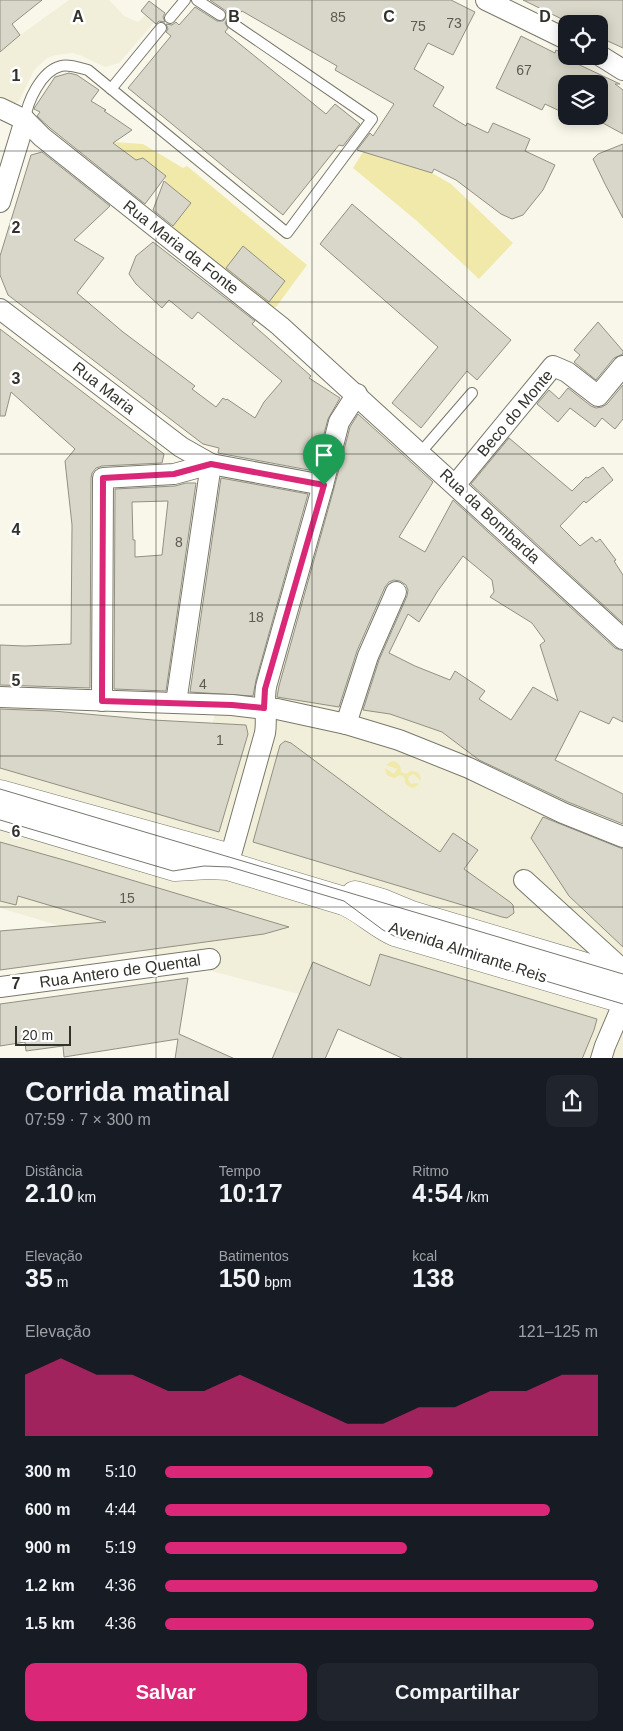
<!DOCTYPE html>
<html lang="pt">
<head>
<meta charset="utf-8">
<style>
	:root { --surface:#171b24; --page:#20242c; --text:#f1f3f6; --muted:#9ea1a6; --accent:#db2777 }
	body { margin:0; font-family:Arial,sans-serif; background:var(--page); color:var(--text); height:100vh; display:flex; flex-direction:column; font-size:19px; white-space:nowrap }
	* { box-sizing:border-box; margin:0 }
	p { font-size:16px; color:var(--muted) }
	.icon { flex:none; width:28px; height:28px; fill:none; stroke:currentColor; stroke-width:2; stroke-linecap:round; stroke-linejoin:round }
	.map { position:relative; height:1058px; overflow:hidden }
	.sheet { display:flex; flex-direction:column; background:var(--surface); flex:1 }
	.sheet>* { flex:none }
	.buttons { position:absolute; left:558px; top:15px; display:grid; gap:10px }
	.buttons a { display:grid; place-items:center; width:50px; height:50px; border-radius:10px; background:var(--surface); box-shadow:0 2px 12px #0003; font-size:25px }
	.scale { position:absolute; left:15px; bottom:12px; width:56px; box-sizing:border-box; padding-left:5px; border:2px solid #32322c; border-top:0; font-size:14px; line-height:18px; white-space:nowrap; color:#32322c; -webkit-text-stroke:4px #fff; paint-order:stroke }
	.pin { position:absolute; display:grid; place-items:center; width:42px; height:42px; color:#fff; margin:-51px -21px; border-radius:50% 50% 50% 0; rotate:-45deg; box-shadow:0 0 5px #0007 }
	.pin .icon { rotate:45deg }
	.round { display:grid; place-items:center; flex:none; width:52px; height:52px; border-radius:10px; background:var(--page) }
	.head { display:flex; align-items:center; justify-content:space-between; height:85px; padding:0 25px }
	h1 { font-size:28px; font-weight:700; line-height:38px }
	.figures { display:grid; grid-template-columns:repeat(3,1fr); gap:8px; height:85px; padding:5px 25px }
	.figures div { display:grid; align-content:center }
	.figures b { font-size:25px; font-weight:700 }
	.figures small { font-size:14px; font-weight:400 }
	.figures p { font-size:14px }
	.chart { height:140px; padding:10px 25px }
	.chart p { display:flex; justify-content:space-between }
	.chart svg { width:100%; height:90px; margin-top:5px; fill:var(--accent); opacity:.7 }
	.primary-button { display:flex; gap:10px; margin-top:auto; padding:10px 25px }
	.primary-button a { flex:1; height:58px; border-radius:10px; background:var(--accent); color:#fff; font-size:20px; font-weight:700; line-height:58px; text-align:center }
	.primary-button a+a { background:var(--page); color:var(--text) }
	ul { padding:0 25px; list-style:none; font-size:16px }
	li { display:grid; grid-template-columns:80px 60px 1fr; align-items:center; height:38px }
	li i { height:12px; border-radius:6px; background:var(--accent) }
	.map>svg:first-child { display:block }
</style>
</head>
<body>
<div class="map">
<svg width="623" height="1059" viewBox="0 0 623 1059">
	<rect width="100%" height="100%" fill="#f9f7e9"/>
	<g fill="#f1efd9">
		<path d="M69 0H109L124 16 138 22 156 6 163 12 119 63 105 67 82 56 73 53 55 55 47 58 34 70 19 101 11 106 0 100V52L12 41Z"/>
		<path d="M232 639 303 650 382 670 603 803 568 884 623 901V1058H540L204 969 0 908V697L204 761Z"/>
	</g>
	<g fill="#f0e9aa">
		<path d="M113 142 143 144 183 168 187 166 307 265 276 307H268L169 230 190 203 165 182V175L143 158 136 160Z"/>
		<path d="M363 152 432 173 451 184 513 243 479 279 417 221 353 168Z"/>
		<path d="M392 761C398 762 401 765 401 772L406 774 411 771C418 771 421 775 421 781L414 774 409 776 408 780 411 784 416 783 419 784C414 789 410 789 405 783L404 777 400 775 394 778 388 776 385 771V768L394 774 397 769 386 765Z"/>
	</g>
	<g fill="#d9d7c9" stroke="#919082" fill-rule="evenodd">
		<path d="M0 0H42L12 24 20 35 0 52Z"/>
		<path d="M210 0H451L475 12 453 55 428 43 414 69 444 87 433 106 466 126 467 123 488 133 493 123 530 139 525 151 555 165 543 190 523 215 512 219 501 214 456 180 434 169 432 173 357 150 370 133 373 136 394 104 335 70 337 66 242 11 236 18 232 16 227 19 225 23 228 28 225 32 326 114 335 104 360 124 343 146 339 145 283 215 128 88 171 36 166 32 168 29 166 24 172 25 176 22 179 25 195 7 217 21H223L225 19 226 11Z"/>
		<path d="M523 0H623V48L599 37V24H572Z"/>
		<path d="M149 1 165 13 163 17 165 22 159 21 156 24 141 11Z"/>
		<path d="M521 36 555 53 556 50 569 56 567 59 620 84H615L623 90V134L599 121V84H566V114L545 104 542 110 496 88Z"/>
		<path d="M69 73 77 75 99 90 91 101 106 110 104 111 132 130 113 143 136 160 143 158 166 176 145 204 50 128 37 116 40 112 34 109 35 107 55 77Z"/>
		<path d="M623 144V218L605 184 593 159 598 154Z"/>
		<path d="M42 152 110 206 74 240 104 258 77 293 123 332 195 386 192 389 216 407 223 398 226 400 227 399 255 418 264 402 282 381 198 312 192 319 169 300 162 308 136 284 129 274 136 256 153 242 255 321 252 324 311 376 309 378 340 398 328 419 314 471 218 453 219 448 203 444 8 295 0 275V256L31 155Z"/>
		<path d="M164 181 191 203 173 226 153 210Z"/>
		<path d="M352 204 511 340 477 380 467 371 421 428 392 403 438 347 320 244Z"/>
		<path d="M243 246 285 281 269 302 226 268Z"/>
		<path d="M598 322 623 351V354L614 358 596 380 574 362 580 355 574 350Z"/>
		<path d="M0 329 164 454 162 463 102 466 96 468 92 473 91 478 90 688 0 685V645L25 646 71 644 72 525 65 461 75 449 11 392 5 416H0Z"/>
		<path d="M623 385V419L615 429 602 418 595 427 570 408 558 422 537 404 549 390 559 399 568 388 591 406 596 408 602 407 607 404Z"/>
		<path d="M358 414 433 482 399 537 425 552 453 500 615 648 623 651V722L613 717 609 724 580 711 555 760 623 794V824L568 802 479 760 442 732 390 714 363 710 379 660 407 596 408 590 406 585 400 581 394 580 389 582 385 587 357 651 339 707 277 697 279 686 334 488 350 427ZM463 556 492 580 494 592 490 597 532 623 545 641 540 645 558 701 533 687 511 720 479 699 485 691 455 671 450 680 415 666 389 653 408 614 419 622 437 592Z"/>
		<path d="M509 438 572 491 586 477 588 478 603 467 613 480 586 503 584 501 560 526 580 546 592 537 596 542 600 539 616 560 614 561 623 575V623L471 484Z"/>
		<path d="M221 478 308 494 256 680 253 696 190 692Z"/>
		<path d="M186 483H196L166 691 114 689 115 489 175 486ZM168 501 162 555 135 557V540H133L132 502Z"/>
		<path d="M0 709 53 711 153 720 246 725 248 734 219 832 0 768Z"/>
		<path d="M285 741 291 743 389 816 440 852 453 833 478 850 464 869 510 902 513 905 514 913 507 918 502 917 253 842 280 745Z"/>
		<path d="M543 817 623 849V947L569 896 531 838Z"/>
		<path d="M0 842 71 862 289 927 264 934 0 970V931L106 922 18 896 16 905 0 901Z"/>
		<path d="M380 954 597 1019 594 1030 582 1059H404L338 1029 325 1059H272L313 962 370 986Z"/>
		<path d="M188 978 179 1034 235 1059H175L178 1039 64 1057 63 1046 26 1051 25 1042 0 1046V1004Z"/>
	</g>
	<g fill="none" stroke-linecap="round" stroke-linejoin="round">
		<defs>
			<g id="lane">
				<path d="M197 0 220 15"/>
				<path d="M170 18 185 0"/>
				<path d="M111 89 161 28"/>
				<path d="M25 120C27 102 41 71 61 66 69 64 80 68 88 70L287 233 372 119 232 23"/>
				<path d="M421 452 472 393"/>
			</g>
			<g id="street">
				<path d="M486 0 566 39"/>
				<path d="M599 55 623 70"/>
				<path d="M0 108 25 120 42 137 280 326 623 639"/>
				<path d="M0 202 25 120"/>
				<path d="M0 309 181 447 211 464 323 485"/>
				<path d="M456 484 553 366 567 372 598 396 623 366"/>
				<path d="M0 697 232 705 257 708 277 709 346 724 399 740 469 768 563 813 623 837"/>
				<path d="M102 701 103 478 174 474 211 464"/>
				<path d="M176 703 211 464"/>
				<path d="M346 724 368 656 396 592"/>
				<path d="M230 858 265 733C268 716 262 700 267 683L323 485 339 422 357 394"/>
				<path d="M524 880 623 970"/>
				<path d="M0 987 210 959"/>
				<path d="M601 1059 605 1046 623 1004"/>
			</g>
			<g id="primary">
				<path d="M0 794 227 857"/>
				<path d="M0 815 175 867 209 865 228 866 344 901C363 909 377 924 395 932L623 999"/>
				<path d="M355 895 382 903 411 915 623 978"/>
			</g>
		</defs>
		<use href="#lane" stroke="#7a786b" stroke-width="12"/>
		<use href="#street" stroke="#7a786b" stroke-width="22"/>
		<use href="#primary" stroke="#7a786b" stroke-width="29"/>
		<use href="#lane" stroke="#fff" stroke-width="10"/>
		<use href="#street" stroke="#fff" stroke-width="20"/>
		<use href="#primary" stroke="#fff" stroke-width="28"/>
		<g stroke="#77766e" stroke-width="1">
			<path d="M0 789 623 974"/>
			<path d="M0 820 173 871 204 866 230 867 344 901 383 930 394 936 623 1004"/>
		</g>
	</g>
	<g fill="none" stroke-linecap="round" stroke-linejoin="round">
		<defs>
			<path id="route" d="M211 464 324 485 265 689 264 708 232 705 102 701 103 478 174 474Z"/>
		</defs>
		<use href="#route" stroke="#fff" stroke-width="10"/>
		<use href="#route" stroke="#db2777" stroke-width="6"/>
	</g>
	<path fill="none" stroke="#32322c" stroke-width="1" stroke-opacity="0.55" d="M156 0V1059M312 0V1059M467 0V1059M0 151H623M0 302H623M0 454H623M0 605H623M0 756H623M0 907H623"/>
	<g text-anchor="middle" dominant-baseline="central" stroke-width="5" stroke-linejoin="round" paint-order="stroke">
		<g font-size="14" fill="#5c5b53">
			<text x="338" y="17">85</text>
			<text x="454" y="23">73</text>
			<text x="418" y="26">75</text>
			<text x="524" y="70">67</text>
			<text x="179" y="542">8</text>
			<text x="256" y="617">18</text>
			<text x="203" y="684">4</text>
			<text x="220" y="740">1</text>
			<text x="127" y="898">15</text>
		</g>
		<g font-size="16" fill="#32322c" stroke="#fff">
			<text transform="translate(181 247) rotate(38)">Rua Maria da Fonte</text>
			<text transform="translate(104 388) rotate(38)">Rua Maria</text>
			<text transform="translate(515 413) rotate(-50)">Beco do Monte</text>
			<text transform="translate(490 516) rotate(43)">Rua da Bombarda</text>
			<text transform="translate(468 952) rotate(18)">Avenida Almirante Reis</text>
			<text transform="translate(120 971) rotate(-8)">Rua Antero de Quental</text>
		</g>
	</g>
	<g font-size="16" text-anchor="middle" font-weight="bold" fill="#32322c" stroke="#fff" stroke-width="5" stroke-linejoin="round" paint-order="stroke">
		<text x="78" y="22">A</text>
		<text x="234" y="22">B</text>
		<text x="389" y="22">C</text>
		<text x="545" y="22">D</text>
		<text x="16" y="81">1</text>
		<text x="16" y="233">2</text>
		<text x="16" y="384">3</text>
		<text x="16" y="535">4</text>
		<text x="16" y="686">5</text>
		<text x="16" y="837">6</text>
		<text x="16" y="989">7</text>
	</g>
</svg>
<div class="buttons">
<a><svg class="icon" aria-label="locate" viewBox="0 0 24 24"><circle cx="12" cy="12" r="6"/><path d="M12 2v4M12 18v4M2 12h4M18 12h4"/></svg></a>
<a><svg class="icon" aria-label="layers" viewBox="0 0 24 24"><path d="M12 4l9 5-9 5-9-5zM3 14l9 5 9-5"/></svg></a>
</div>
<div class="scale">20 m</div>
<div class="pin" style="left:324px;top:485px;background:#1e9e55"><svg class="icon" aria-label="arrive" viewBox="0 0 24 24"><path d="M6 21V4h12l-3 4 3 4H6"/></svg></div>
</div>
<section class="sheet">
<div class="head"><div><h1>Corrida matinal</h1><p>07:59 · 7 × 300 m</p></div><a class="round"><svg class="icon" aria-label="share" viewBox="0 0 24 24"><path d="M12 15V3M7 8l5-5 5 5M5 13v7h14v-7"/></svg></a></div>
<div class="figures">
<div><p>Distância</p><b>2.10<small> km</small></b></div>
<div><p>Tempo</p><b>10:17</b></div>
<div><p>Ritmo</p><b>4:54<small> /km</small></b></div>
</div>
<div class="figures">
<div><p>Elevação</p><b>35<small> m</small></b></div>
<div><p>Batimentos</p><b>150<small> bpm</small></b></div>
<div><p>kcal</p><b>138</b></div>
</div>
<div class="chart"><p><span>Elevação</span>121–125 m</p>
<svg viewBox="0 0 160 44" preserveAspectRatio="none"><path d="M0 44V14L10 6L20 14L30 14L40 22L50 22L60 14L70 22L80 30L90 38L100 38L110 30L120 30L130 22L140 22L150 14L160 14V44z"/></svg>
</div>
<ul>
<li><b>300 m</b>5:10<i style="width:62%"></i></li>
<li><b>600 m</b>4:44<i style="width:89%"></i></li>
<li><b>900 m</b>5:19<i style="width:56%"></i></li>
<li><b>1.2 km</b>4:36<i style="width:100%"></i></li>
<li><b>1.5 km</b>4:36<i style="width:99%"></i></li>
</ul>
<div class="primary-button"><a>Salvar</a><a>Compartilhar</a></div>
</section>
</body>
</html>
